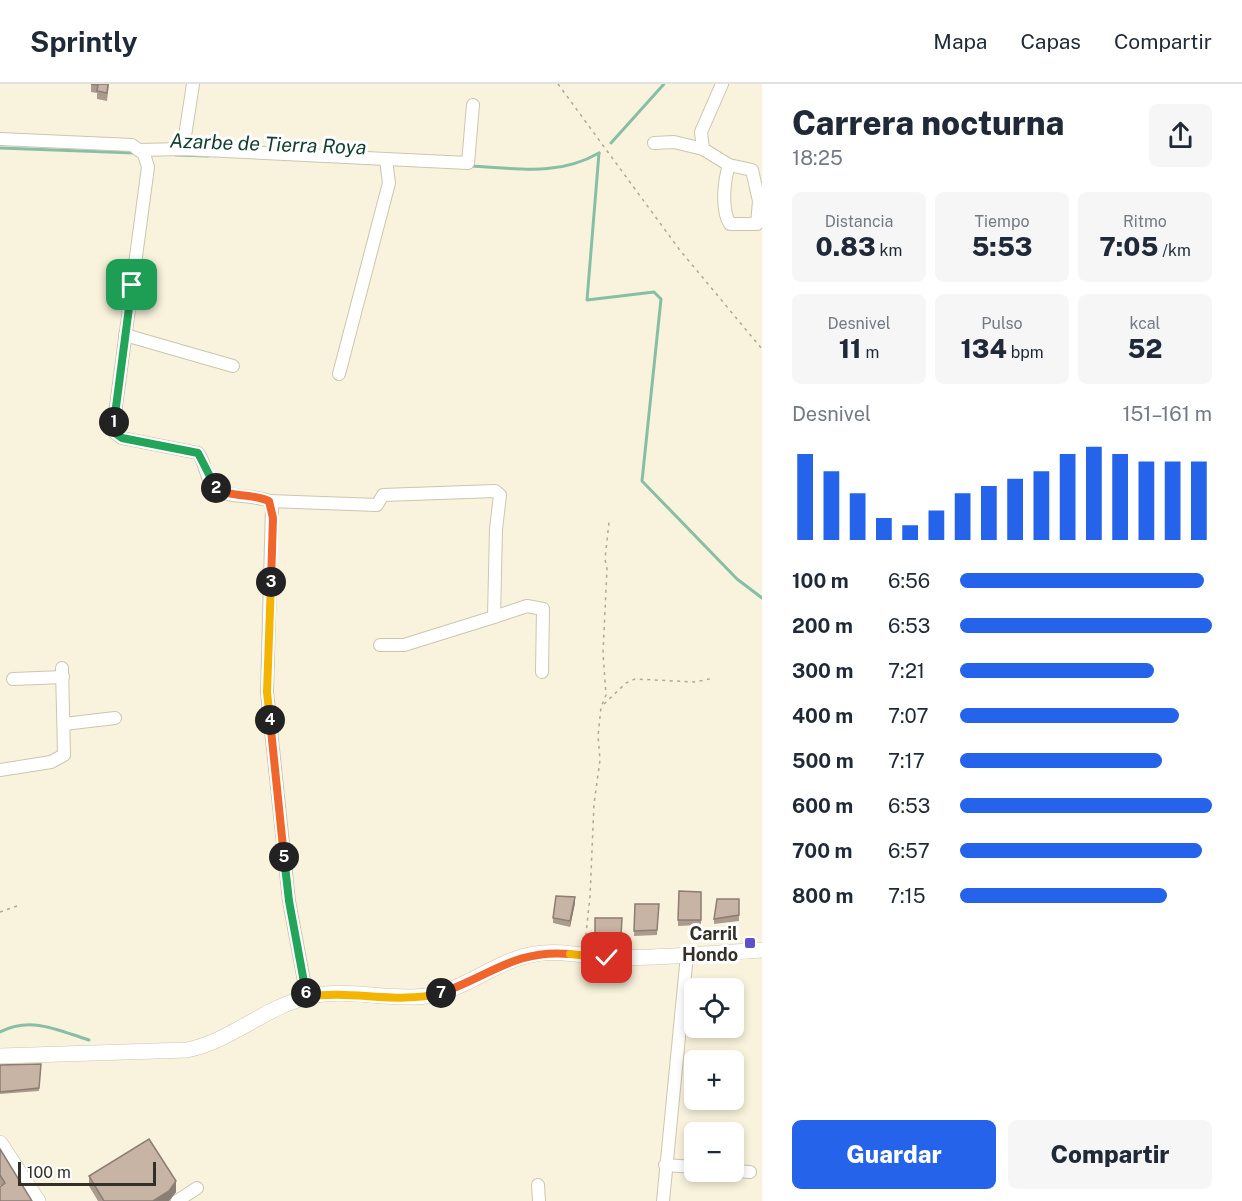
<!DOCTYPE html>
<html lang="es">
<head>
<meta charset="utf-8">
<style>
	:root { --surface:#fff; --page:#f6f6f7; --text:#1f2937; --muted:#747a83; --line:#e0e1e3; --accent:#2563eb }
	body { margin:0; font-family:"Public Sans",sans-serif; background:var(--page); color:var(--text); height:100vh; display:flex; flex-direction:column; font-size:22px; white-space:nowrap }
	* { box-sizing:border-box; margin:0 }
	p { font-size:20px; color:var(--muted) }
	.icon { flex:none; width:33px; height:33px; fill:none; stroke:currentColor; stroke-width:2; stroke-linecap:round; stroke-linejoin:round }
	.map { position:relative; flex:1; overflow:hidden }
	.sheet { display:flex; flex-direction:column; background:var(--surface); width:480px }
	.sheet>* { flex:none }
	.tools { position:absolute; left:684px; top:894px; display:grid; gap:12px }
	.tools a { display:grid; place-items:center; width:60px; height:60px; border-radius:9px; background:var(--surface); box-shadow:0 3px 9px #0003; font-size:30px }
	.scale { position:absolute; left:18px; bottom:15px; width:138px; box-sizing:border-box; padding-left:6px; border:3px solid #323027; border-top:0; font-size:16px; line-height:21px; white-space:nowrap; color:#323027; -webkit-text-stroke:4px #fff; paint-order:stroke }
	.pin { position:absolute; display:grid; place-items:center; width:51px; height:51px; color:#fff; margin:-26px; border-radius:12px; box-shadow:0 3px 9px #0006 }
	.km { position:absolute; width:30px; height:30px; margin:-15px; border-radius:50%; background:#222; color:#fff; font-size:16px; line-height:30px; text-align:center }
	.round { display:grid; place-items:center; flex:none; width:63px; height:63px; border-radius:9px; background:var(--page) }
	.summary { display:flex; align-items:center; justify-content:space-between; height:102px; padding:0 30px }
	h1 { font-size:33px; font-weight:800; line-height:45px }
	.figures { display:grid; grid-template-columns:repeat(3,1fr); gap:9px; height:102px; padding:6px 30px }
	.figures div { display:grid; align-content:center; border-radius:9px; background:var(--page); text-align:center }
	.figures b { font-size:26px; font-weight:800 }
	.figures small { font-size:16px; font-weight:400 }
	.figures p { font-size:16px }
	.chart { height:168px; padding:12px 30px }
	.chart p { display:flex; justify-content:space-between }
	.chart svg { width:100%; height:108px; margin-top:6px; stroke:var(--accent); stroke-width:6 }
	.cta { display:flex; gap:12px; margin-top:auto; padding:12px 30px }
	.cta a { flex:1; height:69px; border-radius:9px; background:var(--accent); color:#fff; font-size:24px; font-weight:800; line-height:69px; text-align:center }
	.cta a+a { background:var(--page); color:var(--text) }
	ul { padding:0 30px; list-style:none; font-size:20px }
	li { display:grid; grid-template-columns:96px 72px 1fr; align-items:center; height:45px }
	li i { height:15px; border-radius:8px; background:var(--accent) }
	header { display:flex; align-items:center; gap:36px; box-sizing:border-box; height:84px; padding:0 30px; background:var(--surface); border-bottom:2px solid var(--line) }
	header strong { font-size:28px }
	nav { display:flex; gap:33px; margin-inline-start:auto; font-size:21px }
	main { display:flex; flex:1; min-height:0 }
	.map>svg:first-child { display:block }
</style>
</head>
<body>
<header>
<strong>Sprintly</strong>
<nav><a>Mapa</a><a>Capas</a><a>Compartir</a></nav>
</header>
<main>
<div class="map">
<svg width="762" height="1117" viewBox="0 0 762 1117">
	<rect width="100%" height="100%" fill="#f9f3dd"/>
	<g fill="none" stroke-linecap="round" stroke-linejoin="round">
		<g stroke="#87bfa6" stroke-width="3">
			<path d="M611 59 664 0"/>
			<path d="M0 64 135 69"/>
			<path d="M599 69 587 216 654 208 661 215 642 397 737 495 762 514"/>
			<path d="M176 71 208 72"/>
			<path d="M469 82C516 84 557 93 599 69"/>
			<path d="M0 948C31 932 57 946 89 956"/>
		</g>
		<defs>
			<g id="minor">
				<path d="M722 0 701 48 703 65 729 81 752 86 759 117 757 140H730C721 126 724 97 729 81"/>
				<path d="M0 55 132 61 144 70 148 83 114 337 115 349 122 354 198 369C206 379 205 394 214 403 226 415 254 410 269 417L272 423 267 608 289 817 307 913"/>
				<path d="M654 59 674 58 703 65"/>
				<path d="M183 65 193 0"/>
				<path d="M138 66 183 65 468 79 473 21"/>
				<path d="M125 251 233 282"/>
				<path d="M339 290 389 99 386 76"/>
				<path d="M269 417 377 421 383 411 495 407 500 411 496 445 494 533 404 561H380"/>
				<path d="M494 533 527 522 543 525 542 588"/>
				<path d="M13 595 63 593"/>
				<path d="M64 640 115 634"/>
				<path d="M0 686 51 678 64 671 62 584"/>
				<path d="M665 1081 694 1083"/>
				<path d="M734 1087 750 1088"/>
				<path d="M538 1101 539 1117"/>
				<path d="M177 1117 197 1104"/>
				<path d="M663 1117 687 871"/>
			</g>
			<g id="major">
				<path d="M0 972 187 966C231 957 265 923 308 913 346 903 387 917 426 912 465 907 496 876 535 870 562 865 590 874 617 874 665 874 714 869 762 866"/>
				<path d="M0 1059 38 1117"/>
			</g>
		</defs>
		<use href="#minor" stroke="#cbc6b0" stroke-width="14"/>
		<use href="#major" stroke="#cbc6b0" stroke-width="16"/>
		<g stroke="#ada897" stroke-width="1.5" stroke-dasharray="3 4.5" stroke-linecap="butt">
			<path d="M558 0 679 165 762 265"/>
			<path d="M604 620 626 599 635 595 695 598 714 594"/>
			<path d="M0 828 17 822"/>
			<path d="M585 859 590 813 594 720 600 676 598 652 601 623 606 611 603 569 607 485 605 475 609 438"/>
		</g>
		<use href="#minor" stroke="#fff" stroke-width="12"/>
		<use href="#major" stroke="#fff" stroke-width="15"/>
	</g>
	<g fill="#ab9b8e">
		<path d="M91 0H109L107 17 97 15V9L91 8Z"/>
		<path d="M701 808V841L678 842V836Z"/>
		<path d="M739 815V837L714 840V835Z"/>
		<path d="M575 819 570 843 553 839V834Z"/>
		<path d="M635 820H659L657 851 634 852Z"/>
		<path d="M595 834H622L621 857H595Z"/>
		<path d="M41 980 39 1007 0 1010V981Z"/>
		<path d="M0 1065 32 1117 0 1101Z"/>
		<path d="M89 1092 176 1108 169 1117H98L89 1102Z"/>
	</g>
	<g fill="#8b7e74">
		<path d="M575 813V819L570 843V837Z"/>
		<path d="M176 1097V1108L169 1117H153Z"/>
	</g>
	<g fill="#c7b4a5" stroke="#8b7e74" stroke-width="1.5">
		<path d="M91 0H108L107 9 97 7 98 1Z"/>
		<path d="M679 807 701 808V836H678Z"/>
		<path d="M556 812 575 813 570 837 553 834Z"/>
		<path d="M717 815H739V831L714 835Z"/>
		<path d="M635 820H659L657 846 634 847Z"/>
		<path d="M595 834H622L621 852H595Z"/>
		<path d="M41 980 39 1004 0 1008V981Z"/>
		<path d="M149 1055 176 1097 169 1107 153 1117H104L89 1092Z"/>
		<path d="M0 1065 32 1117H0V1103L5 1099 0 1091Z"/>
	</g>
	<g fill="none" stroke-linecap="round" stroke-linejoin="round">
		<defs>
			<path id="split-1" d="M114 338 132 201"/>
			<path id="split-2" d="M114 338 115 349 122 354 198 369 216 404"/>
			<path id="split-3" d="M216 404C231 414 252 409 269 417L273 434 271 498"/>
			<path id="split-4" d="M270 636 267 608 271 498"/>
			<path id="split-5" d="M270 636 284 773"/>
			<path id="split-6" d="M284 773 289 817 306 909"/>
			<path id="split-7" d="M306 909 307 913C351 905 397 921 441 909"/>
			<path id="split-8" d="M441 909C490 892 515 865 570 870"/>
			<path id="split-9" d="M570 870 607 874"/>
		</defs>
		<use href="#split-1" stroke="#fff" stroke-width="12"/>
		<use href="#split-2" stroke="#fff" stroke-width="12"/>
		<use href="#split-3" stroke="#fff" stroke-width="12"/>
		<use href="#split-4" stroke="#fff" stroke-width="12"/>
		<use href="#split-5" stroke="#fff" stroke-width="12"/>
		<use href="#split-6" stroke="#fff" stroke-width="12"/>
		<use href="#split-7" stroke="#fff" stroke-width="12"/>
		<use href="#split-8" stroke="#fff" stroke-width="12"/>
		<use href="#split-9" stroke="#fff" stroke-width="12"/>
		<use href="#split-1" stroke="#22a559" stroke-width="8"/>
		<use href="#split-2" stroke="#22a559" stroke-width="8"/>
		<use href="#split-3" stroke="#f0652b" stroke-width="8"/>
		<use href="#split-4" stroke="#f5b400" stroke-width="8"/>
		<use href="#split-5" stroke="#f0652b" stroke-width="8"/>
		<use href="#split-6" stroke="#22a559" stroke-width="8"/>
		<use href="#split-7" stroke="#f5b400" stroke-width="8"/>
		<use href="#split-8" stroke="#f0652b" stroke-width="8"/>
		<use href="#split-9" stroke="#f5b400" stroke-width="8"/>
	</g>
	<rect fill="#5f51c9" stroke="#fff" stroke-width="2" x="744" y="853" width="12" height="12" rx="3"/>
	<g text-anchor="middle" dominant-baseline="central" stroke-width="6" stroke-linejoin="round" paint-order="stroke">
		<g font-size="18" font-weight="bold" fill="#323027" stroke="#fff" text-anchor="end">
			<text x="738" y="849">Carril<tspan x="738" dy="21">Hondo</tspan></text>
		</g>
		<g font-size="20" font-style="italic" fill="#134130" stroke="#fff">
			<text transform="translate(268 60) rotate(2)">Azarbe de Tierra Roya</text>
		</g>
	</g>
</svg>
<div class="tools">
<a><svg class="icon" aria-label="locate" viewBox="0 0 24 24"><circle cx="12" cy="12" r="6"/><path d="M12 2v4M12 18v4M2 12h4M18 12h4"/></svg></a>
<a>+</a>
<a>−</a>
</div>
<div class="scale">100 m</div>
<div class="pin" style="left:132px;top:201px;background:#1e9e55"><svg class="icon" aria-label="arrive" viewBox="0 0 24 24"><path d="M6 21V4h12l-3 4 3 4H6"/></svg></div>
<div class="pin" style="left:607px;top:874px;background:#d93025"><svg class="icon" aria-label="check" viewBox="0 0 24 24"><path d="M5 12l5 5 9-10"/></svg></div>
<b class="km" style="left:114px;top:338px">1</b>
<b class="km" style="left:216px;top:404px">2</b>
<b class="km" style="left:271px;top:498px">3</b>
<b class="km" style="left:270px;top:636px">4</b>
<b class="km" style="left:284px;top:773px">5</b>
<b class="km" style="left:306px;top:909px">6</b>
<b class="km" style="left:441px;top:909px">7</b>
</div>
<section class="sheet">
<div class="summary"><div><h1>Carrera nocturna</h1><p>18:25</p></div><a class="round"><svg class="icon" aria-label="share" viewBox="0 0 24 24"><path d="M12 15V3M7 8l5-5 5 5M5 13v7h14v-7"/></svg></a></div>
<div class="figures">
<div><p>Distancia</p><b>0.83<small> km</small></b></div>
<div><p>Tiempo</p><b>5:53</b></div>
<div><p>Ritmo</p><b>7:05<small> /km</small></b></div>
</div>
<div class="figures">
<div><p>Desnivel</p><b>11<small> m</small></b></div>
<div><p>Pulso</p><b>134<small> bpm</small></b></div>
<div><p>kcal</p><b>52</b></div>
</div>
<div class="chart"><p><span>Desnivel</span>151–161 m</p>
<svg viewBox="0 0 160 44" preserveAspectRatio="none"><path d="M5 44V9M15 44V16M25 44V25M35 44V35M45 44V38M55 44V32M65 44V25M75 44V22M85 44V19M95 44V16M105 44V9M115 44V6M125 44V9M135 44V12M145 44V12M155 44V12"/></svg>
</div>
<ul>
<li><b>100 m</b>6:56<i style="width:97%"></i></li>
<li><b>200 m</b>6:53<i style="width:100%"></i></li>
<li><b>300 m</b>7:21<i style="width:77%"></i></li>
<li><b>400 m</b>7:07<i style="width:87%"></i></li>
<li><b>500 m</b>7:17<i style="width:80%"></i></li>
<li><b>600 m</b>6:53<i style="width:100%"></i></li>
<li><b>700 m</b>6:57<i style="width:96%"></i></li>
<li><b>800 m</b>7:15<i style="width:82%"></i></li>
</ul>
<div class="cta"><a>Guardar</a><a>Compartir</a></div>
</section>
</main>
</body>
</html>
